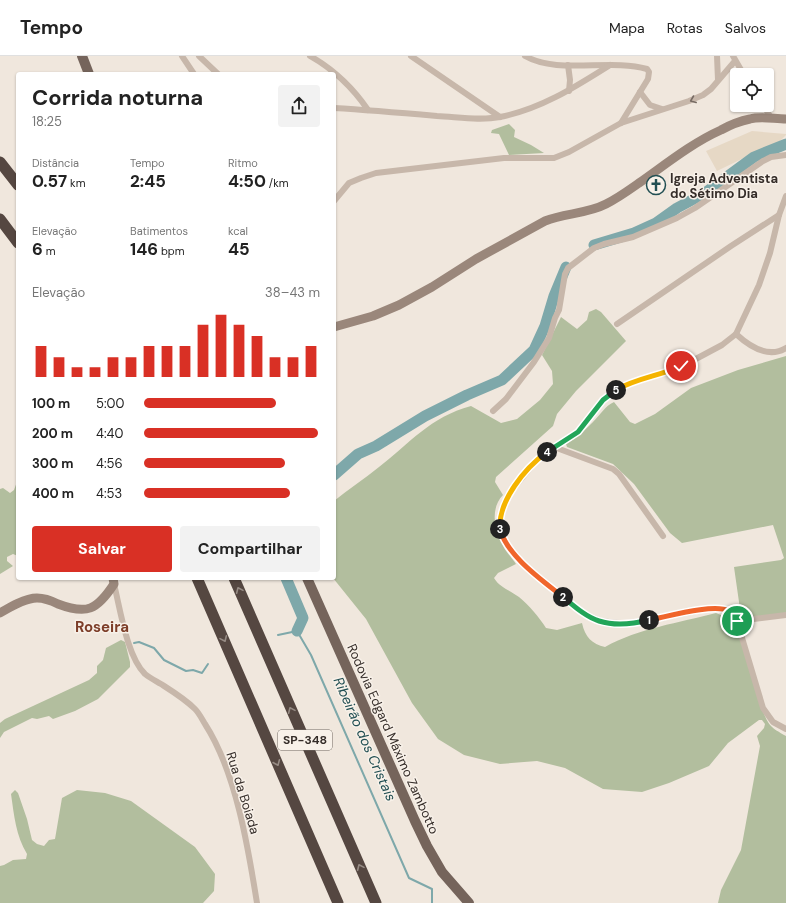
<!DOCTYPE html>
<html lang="pt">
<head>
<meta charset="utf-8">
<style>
	:root { --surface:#fff; --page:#f2f2f2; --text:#222; --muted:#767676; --line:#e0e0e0; --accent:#d93025 }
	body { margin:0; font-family:"DM Sans",sans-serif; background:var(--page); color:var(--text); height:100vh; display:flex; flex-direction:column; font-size:15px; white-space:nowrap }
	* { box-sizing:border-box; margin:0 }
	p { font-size:13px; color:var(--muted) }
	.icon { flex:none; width:22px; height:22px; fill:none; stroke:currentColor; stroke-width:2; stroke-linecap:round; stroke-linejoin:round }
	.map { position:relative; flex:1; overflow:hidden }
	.details { position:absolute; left:16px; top:16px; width:320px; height:508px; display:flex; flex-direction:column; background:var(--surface); border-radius:4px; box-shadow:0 1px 3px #0004 }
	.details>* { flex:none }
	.fabs { position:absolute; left:730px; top:12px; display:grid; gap:8px }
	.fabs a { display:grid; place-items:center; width:44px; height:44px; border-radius:4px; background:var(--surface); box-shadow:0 1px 3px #0004; font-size:20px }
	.pin { position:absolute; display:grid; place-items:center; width:34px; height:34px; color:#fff; margin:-17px; border:2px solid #fff; border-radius:50%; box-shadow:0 1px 4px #0007 }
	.km { position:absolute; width:20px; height:20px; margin:-10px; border-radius:50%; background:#222; color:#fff; font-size:11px; line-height:20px; text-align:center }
	.round { display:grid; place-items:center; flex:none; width:42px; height:42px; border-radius:4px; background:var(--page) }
	.head { display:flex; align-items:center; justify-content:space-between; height:68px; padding:0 16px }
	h1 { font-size:22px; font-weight:700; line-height:30px }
	.metrics { display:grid; grid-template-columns:repeat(3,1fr); gap:6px; height:68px; padding:4px 16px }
	.metrics div { display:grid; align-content:center }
	.metrics b { font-size:17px; font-weight:700 }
	.metrics small { font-size:11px; font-weight:400 }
	.metrics p { font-size:11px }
	.chart { height:112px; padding:8px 16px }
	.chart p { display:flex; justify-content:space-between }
	.chart svg { width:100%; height:72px; margin-top:4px; stroke:var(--accent); stroke-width:6 }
	.primary-button { display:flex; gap:8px; margin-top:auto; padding:8px 16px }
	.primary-button a { flex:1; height:46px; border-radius:4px; background:var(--accent); color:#fff; font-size:16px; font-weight:700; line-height:46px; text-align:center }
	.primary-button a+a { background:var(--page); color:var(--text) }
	ul { padding:0 16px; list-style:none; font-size:13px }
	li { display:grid; grid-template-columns:64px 48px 1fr; align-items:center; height:30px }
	li i { height:10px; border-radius:5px; background:var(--accent) }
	header { display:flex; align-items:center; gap:24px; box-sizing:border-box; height:56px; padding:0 20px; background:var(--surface); border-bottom:1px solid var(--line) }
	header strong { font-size:19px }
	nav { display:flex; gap:22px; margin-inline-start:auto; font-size:14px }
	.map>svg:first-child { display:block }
</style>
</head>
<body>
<header>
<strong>Tempo</strong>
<nav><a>Mapa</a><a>Rotas</a><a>Salvos</a></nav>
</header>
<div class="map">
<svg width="786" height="847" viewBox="0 0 786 847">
	<rect width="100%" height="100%" fill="#f0e7dd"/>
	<g fill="#b2be9e">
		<path d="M509 68 515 74 514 81 531 89 544 97 509 99 499 78 491 77 492 74Z"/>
		<path d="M596 253 601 256 626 285 576 335 557 358 553 370 496 421 495 426 503 439C490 452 494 475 503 490 506 496 512 502 516 508L498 517 494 522C500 532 510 534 519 541 529 549 539 561 546 572L557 574 582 567C585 581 592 588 605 591 639 572 679 567 716 557L726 561 737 571 762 653C769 670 770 671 786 680V847H718L721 834 741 794 760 690 757 680 764 672 765 668 762 664H759L728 687 709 710 669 727 642 736 603 733 565 712 537 705 500 708 464 699 438 683 412 647 366 563 333 522H334V445C349 433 364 423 379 411 410 387 430 361 471 350L501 367 517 363 540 344 553 328 552 315 542 299 561 261 577 273 587 264 589 256Z"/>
		<path d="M786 300V557L745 562 741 560 734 511 781 504 784 502 773 469 682 487 670 477 634 428 613 408 567 391 566 388C576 382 585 374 593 366 600 359 605 350 614 346L630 366 635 368 655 358 691 332 738 314Z"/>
		<path d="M18 423V500L13 498 7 501V505L13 510 0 518V433L3 432 10 437 14 434Z"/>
		<path d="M121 584 125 586 130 606V611L98 643 75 655 53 663 49 660 37 663 32 662 4 676 0 682V667L5 663 89 624 97 617V610L103 604 106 592Z"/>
		<path d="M15 734 18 737 27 763 32 784 37 788 44 790 49 784 55 783 62 742 77 734 105 737 131 745 195 791 215 818 214 835 203 847H0V810L4 809 13 804 26 803 27 798C16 780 14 759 11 738Z"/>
	</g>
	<path fill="#e6d8c5" d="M752 75 786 78V79L775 90 758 95 717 115 706 95Z"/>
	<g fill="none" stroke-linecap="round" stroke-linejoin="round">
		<g stroke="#7ea8aa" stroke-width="2">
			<path d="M278 579 297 575 311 599 409 822 432 833V847"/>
			<path d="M134 587 139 586 154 592 164 604 186 615 193 614 202 617 208 608"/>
		</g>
		<g stroke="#7ea8aa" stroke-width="11">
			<path d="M594 189 634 177 656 167 677 152 705 137 754 101 786 88"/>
			<path d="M334 419 358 398 376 390 425 360 467 339 502 324 534 294 545 270 554 240 566 211"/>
			<path d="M286 522 303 562 297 575"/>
		</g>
		<g stroke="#c7b7aa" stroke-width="6">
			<path d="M182 0 194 18"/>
			<path d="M199 0 218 18"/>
			<path d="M310 0C333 13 353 32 368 54"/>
			<path d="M411 0 500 61"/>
			<path d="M525 0C558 19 610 2 647 13L649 16 648 23 621 67"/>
			<path d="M717 0 718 24"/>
			<path d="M733 0 744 19"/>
			<path d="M568 9 570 24 569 35"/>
			<path d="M640 36 650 49 662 53"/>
			<path d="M763 49 772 63"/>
			<path d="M334 52C368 54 403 57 437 60 458 61 480 65 500 61 541 53 575 31 610 9"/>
			<path d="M786 140 779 159 770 197 759 229 736 278 722 289 692 305 670 315 632 327 612 336 603 343 578 376 554 391 534 407 508 439 504 448 499 467 500 475 504 484 523 508 582 556 599 565 629 568 706 553H720L731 556 737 565 763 652 773 666 786 673"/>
			<path d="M334 145 349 127 361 122 376 117 504 102H554L569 96 621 67 689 45 703 39 711 33 735 5"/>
			<path d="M617 268 731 190 779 159"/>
			<path d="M736 278C749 290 768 303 786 292"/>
			<path d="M493 355 506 343 534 306 549 282 555 262 559 254 565 218 568 212 594 192 604 188 633 181 677 162 695 152 763 105 771 101 786 99"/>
			<path d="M554 391 613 413 619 418 663 480"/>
			<path d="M114 528C120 552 127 601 145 618 150 622 156 625 161 628 172 635 185 643 195 653 199 657 202 663 205 668 236 716 248 791 257 847"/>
			<path d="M737 565 786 559"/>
		</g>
		<g stroke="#9a877b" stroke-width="9">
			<path d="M334 271 373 260 399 249 432 231 476 203 545 165C564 157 587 158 606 148 618 142 629 134 639 127 666 108 692 87 721 74 730 69 740 65 750 63 761 60 774 63 786 63"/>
			<path d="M0 557C10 551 25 542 37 542 44 542 52 545 58 548 87 559 97 554 114 528L113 522"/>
		</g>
		<g stroke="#75645b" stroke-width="10">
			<path d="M82 0 89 18"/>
			<path d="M307 522 415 765 427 790 442 816 469 847"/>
		</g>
		<g stroke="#554741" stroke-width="11">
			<path d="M0 106 18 129"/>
			<path d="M0 163 18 187"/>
			<path d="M197 522 338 847"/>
			<path d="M234 522 376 847"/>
		</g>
	</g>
	<defs><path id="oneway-chevron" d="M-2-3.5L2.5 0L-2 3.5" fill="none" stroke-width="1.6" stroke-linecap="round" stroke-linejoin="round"/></defs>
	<use stroke="#776b63" href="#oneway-chevron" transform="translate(693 44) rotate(158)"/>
	<g stroke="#968b84">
		<use href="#oneway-chevron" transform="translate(239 534) rotate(-114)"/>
		<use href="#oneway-chevron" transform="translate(224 583) rotate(66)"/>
		<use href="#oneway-chevron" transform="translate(291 654) rotate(-114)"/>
		<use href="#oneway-chevron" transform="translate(277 707) rotate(67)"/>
		<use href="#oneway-chevron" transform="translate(360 811) rotate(-114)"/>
	</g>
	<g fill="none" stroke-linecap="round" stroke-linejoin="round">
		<defs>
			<path id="split-1" d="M649 564C666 561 714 547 729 555 732 557 734 561 737 565"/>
			<path id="split-2" d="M563 541C574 550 586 561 599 565 615 570 633 568 649 564"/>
			<path id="split-3" d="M500 473C507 500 542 524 563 541"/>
			<path id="split-4" d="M500 473C498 445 525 412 547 396"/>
			<path id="split-5" d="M547 396 578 376 603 344 616 334"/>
			<path id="split-6" d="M616 334C636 322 660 320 681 310"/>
		</defs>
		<use href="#split-1" stroke="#fff" stroke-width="8"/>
		<use href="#split-2" stroke="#fff" stroke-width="8"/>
		<use href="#split-3" stroke="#fff" stroke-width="8"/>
		<use href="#split-4" stroke="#fff" stroke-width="8"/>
		<use href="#split-5" stroke="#fff" stroke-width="8"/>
		<use href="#split-6" stroke="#fff" stroke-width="8"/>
		<use href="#split-1" stroke="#f0652b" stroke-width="5"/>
		<use href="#split-2" stroke="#22a559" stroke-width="5"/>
		<use href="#split-3" stroke="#f0652b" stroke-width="5"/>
		<use href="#split-4" stroke="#f5b400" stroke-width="5"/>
		<use href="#split-5" stroke="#22a559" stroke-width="5"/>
		<use href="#split-6" stroke="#f5b400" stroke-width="5"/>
	</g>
	<defs>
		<symbol id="church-ring" viewBox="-11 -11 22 22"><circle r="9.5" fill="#f8f1e9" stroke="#224f53" stroke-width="1.5"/><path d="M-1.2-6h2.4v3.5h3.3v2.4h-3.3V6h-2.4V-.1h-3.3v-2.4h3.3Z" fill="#224f53"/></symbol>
	</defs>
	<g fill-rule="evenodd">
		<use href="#church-ring" x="645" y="118" width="22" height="22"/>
	</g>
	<g text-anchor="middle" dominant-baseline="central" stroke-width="3" stroke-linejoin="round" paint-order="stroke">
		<rect fill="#f8f1e9" stroke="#706863" stroke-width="1" x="278" y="674" width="54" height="20" rx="3"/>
		<g font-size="12" font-weight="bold" fill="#352d29">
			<text x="305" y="684">SP-348</text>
		</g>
		<g font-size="13" font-weight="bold" fill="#352d29" stroke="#f8f1e9" text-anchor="start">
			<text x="670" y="122">Igreja Adventista<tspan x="670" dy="15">do Sétimo Dia</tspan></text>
		</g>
		<g font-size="13" fill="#352d29" stroke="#f8f1e9">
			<text transform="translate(393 683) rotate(66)">Rodovia Edgard Máximo Zambotto</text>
			<text transform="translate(243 737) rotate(73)">Rua da Boiada</text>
		</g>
		<g font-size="14" font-style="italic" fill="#224f53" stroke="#f8f1e9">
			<text transform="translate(365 683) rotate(66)">Ribeirão dos Cristais</text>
		</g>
		<g font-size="15" font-weight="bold" fill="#7d3e29" stroke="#f8f1e9">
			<text x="102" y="571">Roseira</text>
		</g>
	</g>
</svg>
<div class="fabs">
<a><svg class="icon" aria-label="locate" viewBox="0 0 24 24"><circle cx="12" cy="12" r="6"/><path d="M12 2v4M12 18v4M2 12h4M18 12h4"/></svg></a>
</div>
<div class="pin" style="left:737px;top:565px;background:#1e9e55"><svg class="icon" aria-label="arrive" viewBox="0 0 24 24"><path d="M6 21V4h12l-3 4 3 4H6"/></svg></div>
<div class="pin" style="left:681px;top:310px;background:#d93025"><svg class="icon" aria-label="check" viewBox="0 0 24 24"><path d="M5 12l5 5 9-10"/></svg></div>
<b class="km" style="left:649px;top:564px">1</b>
<b class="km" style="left:563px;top:541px">2</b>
<b class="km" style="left:500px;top:473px">3</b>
<b class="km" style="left:547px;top:396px">4</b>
<b class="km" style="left:616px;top:334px">5</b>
<section class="details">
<div class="head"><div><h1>Corrida noturna</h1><p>18:25</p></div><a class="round"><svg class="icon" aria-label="share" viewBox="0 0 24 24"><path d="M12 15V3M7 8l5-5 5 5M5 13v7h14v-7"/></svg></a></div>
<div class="metrics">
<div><p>Distância</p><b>0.57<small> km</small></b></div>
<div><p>Tempo</p><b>2:45</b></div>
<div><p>Ritmo</p><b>4:50<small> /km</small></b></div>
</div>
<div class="metrics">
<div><p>Elevação</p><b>6<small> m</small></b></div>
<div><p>Batimentos</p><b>146<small> bpm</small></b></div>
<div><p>kcal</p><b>45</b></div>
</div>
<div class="chart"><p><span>Elevação</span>38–43 m</p>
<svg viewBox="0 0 160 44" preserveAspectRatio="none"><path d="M5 44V25M15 44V32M25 44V38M35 44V38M45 44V32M55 44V32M65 44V25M75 44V25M85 44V25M95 44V12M105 44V6M115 44V12M125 44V19M135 44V32M145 44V32M155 44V25"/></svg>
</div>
<ul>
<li><b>100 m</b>5:00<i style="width:75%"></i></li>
<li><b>200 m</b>4:40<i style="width:99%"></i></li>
<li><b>300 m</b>4:56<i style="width:80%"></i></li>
<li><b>400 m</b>4:53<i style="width:83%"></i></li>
</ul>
<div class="primary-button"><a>Salvar</a><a>Compartilhar</a></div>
</section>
</div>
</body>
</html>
